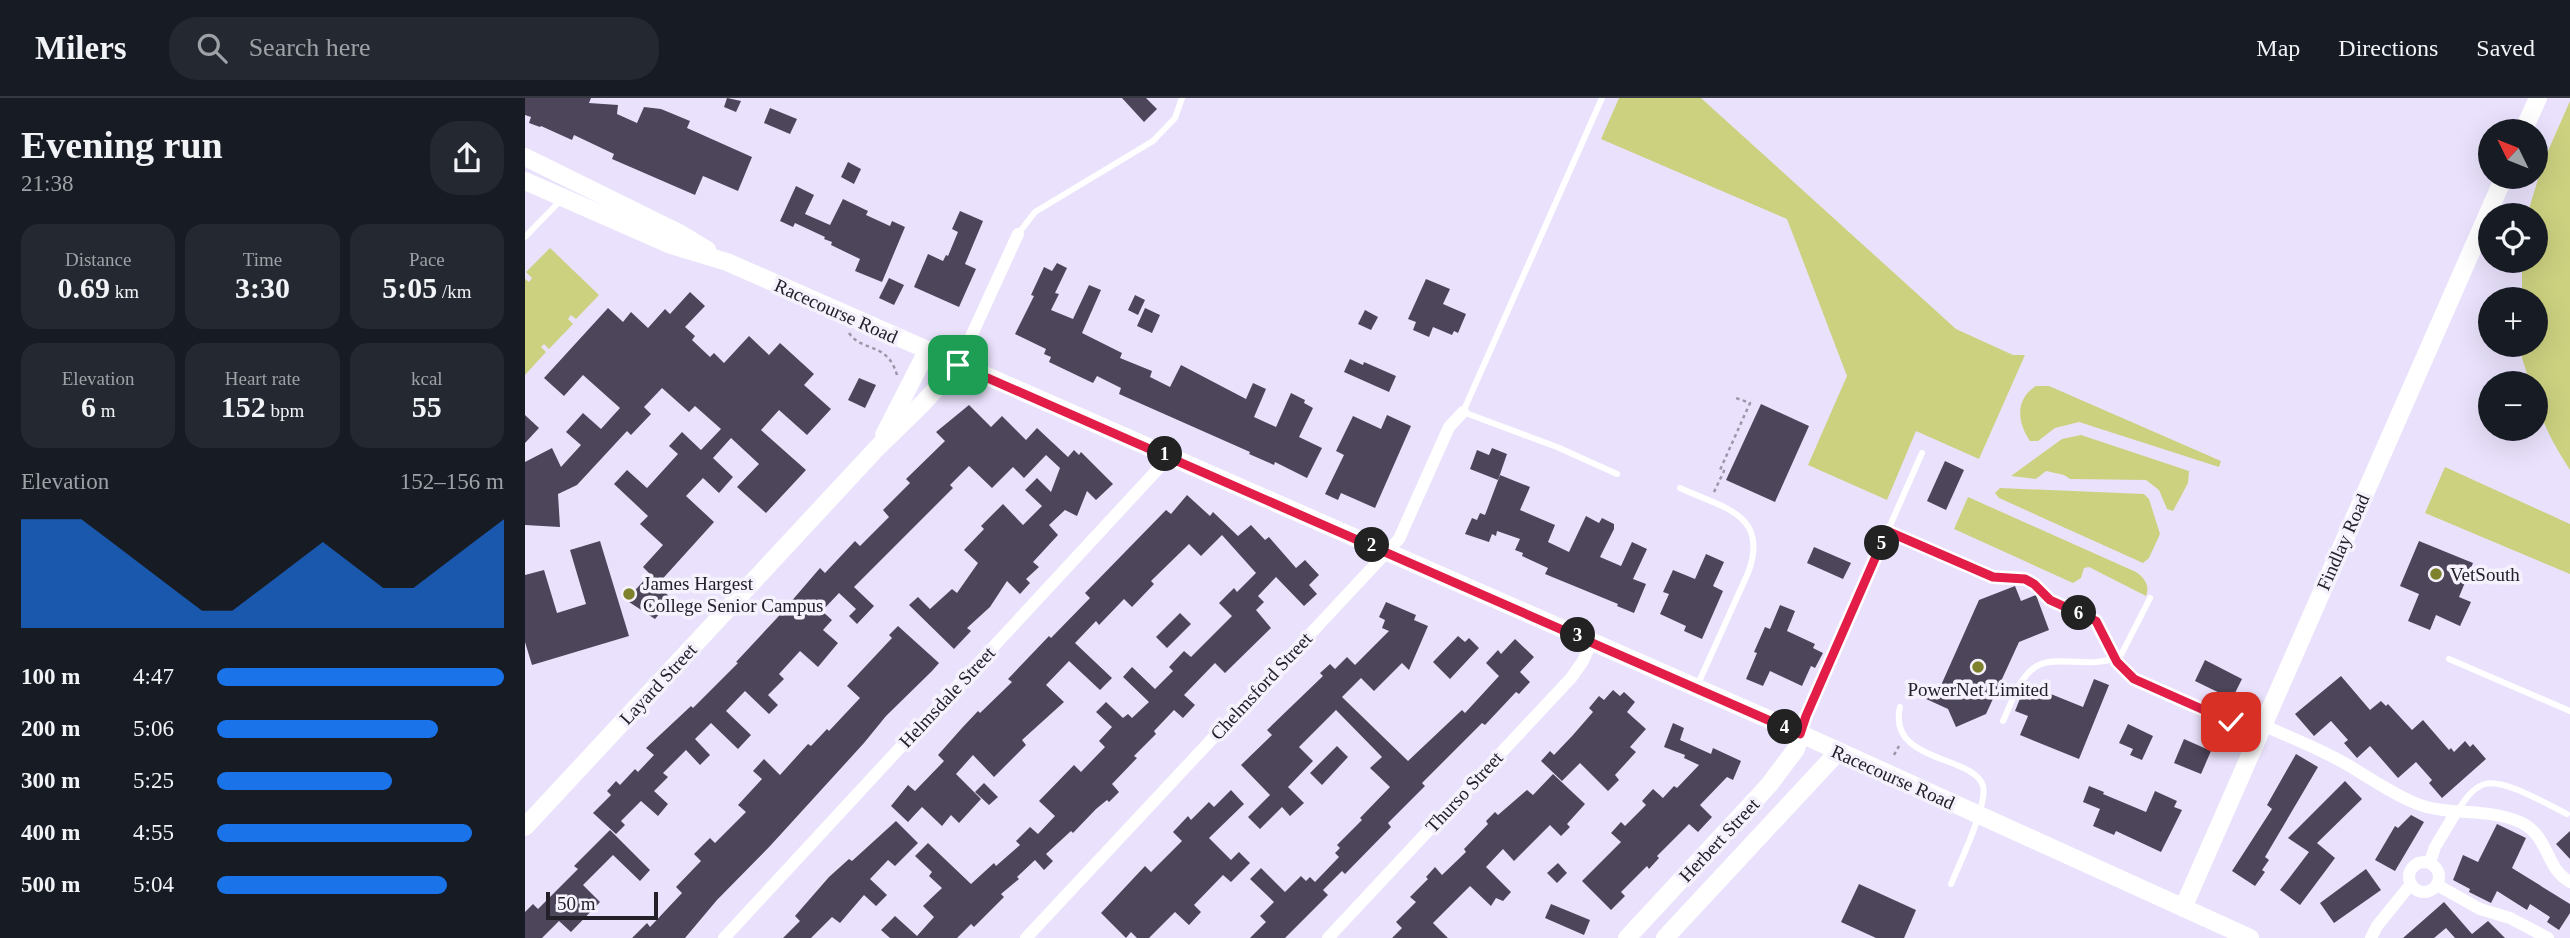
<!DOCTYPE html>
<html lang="en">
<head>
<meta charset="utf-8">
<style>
	:root { --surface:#171b24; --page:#242831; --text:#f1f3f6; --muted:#9ea1a6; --line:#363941; --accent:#1a73e8 }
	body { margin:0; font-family:"Times New Roman",serif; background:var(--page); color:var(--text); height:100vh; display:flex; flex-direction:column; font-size:26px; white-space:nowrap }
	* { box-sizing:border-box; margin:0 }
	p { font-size:23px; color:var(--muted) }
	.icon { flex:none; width:38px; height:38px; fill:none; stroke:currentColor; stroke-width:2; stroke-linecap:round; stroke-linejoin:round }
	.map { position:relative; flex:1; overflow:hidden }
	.panel { display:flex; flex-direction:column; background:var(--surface); width:525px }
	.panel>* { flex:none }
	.needle { width:46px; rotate:313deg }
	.tools { position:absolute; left:1953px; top:21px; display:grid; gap:14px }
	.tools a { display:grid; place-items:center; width:70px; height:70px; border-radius:50%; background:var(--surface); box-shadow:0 7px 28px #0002; font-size:35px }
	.scale { position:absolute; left:21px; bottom:18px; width:112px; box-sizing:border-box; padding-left:7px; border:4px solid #232029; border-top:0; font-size:19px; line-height:24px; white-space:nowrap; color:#232029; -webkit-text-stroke:5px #f5f2fd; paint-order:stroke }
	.pin { position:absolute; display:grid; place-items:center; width:60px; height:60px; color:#fff; margin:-30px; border-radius:14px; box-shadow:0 4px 10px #0006 }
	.km { position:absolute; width:35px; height:35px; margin:-18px; border-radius:50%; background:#222; color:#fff; font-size:19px; line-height:35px; text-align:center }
	.round { display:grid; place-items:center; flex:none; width:74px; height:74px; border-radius:28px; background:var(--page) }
	.headline { display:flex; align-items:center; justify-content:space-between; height:119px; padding:0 21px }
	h1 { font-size:38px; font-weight:700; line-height:52px }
	.figures { display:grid; grid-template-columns:repeat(3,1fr); gap:10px; height:119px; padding:7px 21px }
	.figures div { display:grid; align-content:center; border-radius:18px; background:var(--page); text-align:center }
	.figures b { font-size:30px; font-weight:700 }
	.figures small { font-size:19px; font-weight:400 }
	.figures p { font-size:19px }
	.chart { height:196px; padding:14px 21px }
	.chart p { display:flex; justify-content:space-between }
	.chart svg { width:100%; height:126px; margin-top:7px; fill:var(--accent); opacity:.7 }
	ul { padding:0 21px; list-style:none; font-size:23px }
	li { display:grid; grid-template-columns:112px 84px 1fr; align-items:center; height:52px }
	li i { height:18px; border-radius:9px; background:var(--accent) }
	header { display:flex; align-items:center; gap:42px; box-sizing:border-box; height:98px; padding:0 35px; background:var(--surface); border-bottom:2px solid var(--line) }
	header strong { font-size:33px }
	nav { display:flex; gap:38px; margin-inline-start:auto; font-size:24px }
	.search { width:490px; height:63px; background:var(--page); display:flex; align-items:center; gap:18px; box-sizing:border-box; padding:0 24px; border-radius:28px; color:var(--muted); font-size:26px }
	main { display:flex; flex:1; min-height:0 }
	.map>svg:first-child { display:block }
</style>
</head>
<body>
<header>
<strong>Milers</strong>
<div class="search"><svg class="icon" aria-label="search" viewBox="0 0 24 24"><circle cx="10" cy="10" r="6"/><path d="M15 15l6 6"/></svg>Search here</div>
<nav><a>Map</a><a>Directions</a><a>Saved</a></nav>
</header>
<main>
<section class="panel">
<div class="headline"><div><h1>Evening run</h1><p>21:38</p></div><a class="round"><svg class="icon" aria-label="share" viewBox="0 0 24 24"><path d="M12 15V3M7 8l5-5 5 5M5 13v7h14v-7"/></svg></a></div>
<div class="figures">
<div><p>Distance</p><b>0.69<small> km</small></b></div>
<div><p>Time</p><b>3:30</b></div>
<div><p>Pace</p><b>5:05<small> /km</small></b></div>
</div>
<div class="figures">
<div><p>Elevation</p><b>6<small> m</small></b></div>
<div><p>Heart rate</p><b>152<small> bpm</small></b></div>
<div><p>kcal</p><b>55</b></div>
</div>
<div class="chart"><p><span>Elevation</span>152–156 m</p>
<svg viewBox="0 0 160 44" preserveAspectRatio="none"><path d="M0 44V6L10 6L20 6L30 14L40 22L50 30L60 38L70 38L80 30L90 22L100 14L110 22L120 30L130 30L140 22L150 14L160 6V44z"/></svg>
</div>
<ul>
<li><b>100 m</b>4:47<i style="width:100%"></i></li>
<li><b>200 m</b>5:06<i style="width:77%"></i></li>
<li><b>300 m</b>5:25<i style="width:61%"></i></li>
<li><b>400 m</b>4:55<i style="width:89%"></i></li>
<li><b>500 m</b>5:04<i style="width:80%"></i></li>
</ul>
</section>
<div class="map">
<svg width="2045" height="840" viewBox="0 0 2045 840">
	<rect width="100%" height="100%" fill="#eae2fc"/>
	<g fill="#ccd180">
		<path d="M1094 0H1176L1431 231 1488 257H1500L1454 361 1391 333 1362 402 1283 367 1322 278 1262 121 1076 41Z"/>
		<path d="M2045 3V372C2028 345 2011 318 2011 285H2005L1997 260V247H2011V201H1997V163H2011V117H2002L2019 62Z"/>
		<path d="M25 150 74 197 51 221 46 217 43 221 48 226 24 251 19 246 16 249 21 254 0 277V181L4 184 7 180 1 174Z"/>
		<path d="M1511 288H1524L1696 363 1694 369 1554 324 1530 330 1513 343H1505C1492 324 1490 301 1511 288Z"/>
		<path d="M1556 337 1664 373 1663 385 1648 413 1642 411 1634 392 1621 382 1545 381 1539 377 1521 373 1511 381 1486 378 1537 341Z"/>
		<path d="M1920 369 2045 426V476L1900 415Z"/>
		<path d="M1475 390 1619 396 1624 401 1635 436 1624 460 1618 465 1474 400 1470 395Z"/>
		<path d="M1443 399 1611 474C1620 480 1625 488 1621 498L1564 469 1559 470 1556 480 1548 485 1429 431Z"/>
	</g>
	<g fill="#4d465b">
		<path d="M0 0H66L64 5 93 7 92 16 112 25 119 9 136 11 165 23 162 30 227 59 213 93 178 78 170 97 87 61 89 56 49 37 47 42 16 28 15 29 4 25 6 19 0 17Z"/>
		<path d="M202 0 216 3 211 14 199 9Z"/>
		<path d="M597 0H621L632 11 619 24Z"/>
		<path d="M245 10 272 21 265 36 239 25Z"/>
		<path d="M323 64 336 71 329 86 316 79Z"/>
		<path d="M271 88 289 97 280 116 305 127 318 101 343 113 341 117 365 128 367 123 380 129 357 184 330 173 335 161 306 147 307 144 299 141 300 139 270 125 268 129 255 123Z"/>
		<path d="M435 113 458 123 440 166 451 171 434 209 389 189 403 156 418 163 421 157 423 158 433 134 427 131Z"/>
		<path d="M532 165 542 170 530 195 534 196 526 212 548 221 564 187 576 192 557 235 597 255 595 260 627 273 625 279 645 289 656 267 721 301 728 285 741 291 729 319 751 329 766 295 780 302 779 305 788 310 774 339 797 350 782 380 750 364 749 367 724 356 725 354 594 296 596 290 572 278 568 285 524 264 526 259 519 256 521 251 490 236 509 198 506 197 519 169 527 173Z"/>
		<path d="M364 180 379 187 369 207 354 200Z"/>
		<path d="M901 181 925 191 918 206 941 216 933 235 929 233 927 237 908 229 904 239 888 232 891 224 883 221Z"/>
		<path d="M165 194 180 208 160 229 170 238 167 242 185 259 189 255 199 265 224 238 244 257 255 245 289 276 279 287 306 311 282 337 254 312 236 332 281 372 241 415 212 389 234 366 206 340 188 360 208 379 194 395 178 380 161 398 189 424 132 487 147 501 130 521 101 502 125 476 118 469 138 447 115 426 123 418 89 386 102 372 122 390 153 356 144 348 157 334 176 352 196 331 170 308 164 314 137 290 119 309 126 316 106 337 102 333 52 387 33 396 35 429 0 427V364L27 350 36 369 56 347 41 334 58 315 76 331 95 310 58 277 39 298 19 280 83 210 98 224 106 214 123 230 140 211 145 216Z"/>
		<path d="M610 197 620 202 613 217 603 212Z"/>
		<path d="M620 210 635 217 627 235 612 228Z"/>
		<path d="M840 212 853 219 846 232 833 226Z"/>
		<path d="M825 261 838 267 839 264 871 278 864 294 819 274Z"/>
		<path d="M334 280 351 287 340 310 323 302Z"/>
		<path d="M1236 306 1284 328 1250 404 1201 382Z"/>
		<path d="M444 307 466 329 477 318 501 342 512 330 543 359 549 352 554 357 556 354 588 386 571 402 562 393 552 418 540 412 524 427 533 437 508 464 514 469 501 481 505 485 495 496 482 483 465 509 442 530 446 533 429 551 384 507 393 499 405 511 427 491 432 495 453 465 439 452 459 431 456 428 478 406 498 427 517 408 500 392 512 380 526 394 535 370 521 357 499 380 488 369 467 390 444 368 425 387 428 390 329 489 349 508 332 526 324 518 331 511 314 495 297 513 307 522 298 532 313 545 293 569 275 553 254 576 259 581 243 597 253 607 244 616 220 593 201 613 226 637 213 651 186 625 170 641 185 657 175 667 161 652 138 675 143 679 129 693 143 706 133 718 116 703 96 723 100 727 91 736 68 715 86 697 82 693 91 683 95 687 110 671 113 674 129 657 121 650 166 608 168 610 213 565 211 564 252 520 295 470 300 475 330 443 335 448 364 419 358 412 385 385 381 381 420 343 411 334Z"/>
		<path d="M0 317 14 330 0 345Z"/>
		<path d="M862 317 886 328 850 410 816 395 813 402 800 396 819 357 811 353 828 318 856 331Z"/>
		<path d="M967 350 982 356 973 382 945 371 952 352 964 357Z"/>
		<path d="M1420 363 1439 372 1421 412 1402 403Z"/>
		<path d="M975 377 1005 389 995 412 1030 427 1023 444 1044 454 1061 418 1074 425 1077 420 1089 426V431L1075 459 1096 468 1107 444 1122 451 1108 481 1121 486 1109 515 1092 508 1093 506 1020 476 1023 470 997 458 998 455 990 452 995 441 972 433 971 438 967 436 964 444 940 436 947 420 952 422 955 415 960 417Z"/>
		<path d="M662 397 685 418 688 414 713 438 726 427 740 442 744 439 771 470 780 462 794 477 784 487 792 496 779 508 751 479 733 498 739 504 731 512 746 530 700 575 690 565 659 597 670 607 658 620 649 612 629 633 631 636 609 658 612 660 587 686 594 694 584 704 582 702 571 711 548 735 546 733 521 756 528 763 519 772 510 762 492 779 494 781 476 796 479 799 449 829 446 826 432 840H365L356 832 370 818 392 838 409 819 398 808 417 790 404 778 407 774 390 758 403 745 446 786 469 765 471 768 495 747 491 743 505 729 513 736 530 718 514 703 549 667 556 674 580 649 574 643 587 629 571 614 581 604 598 620 603 616 607 620 624 604 598 579 607 569 630 591 648 573 644 569 659 553 666 559 707 518 694 505 709 490 712 494 731 475 697 437 676 458 664 446 626 483 629 486 607 509 599 501 574 527 571 523 550 545 587 580 575 592 544 563 521 587 539 604 497 642 501 647 469 679 448 657 431 676 456 701 434 725 426 717 417 728 397 709 383 724 366 708 383 687 390 693 419 663 413 657 437 630 453 613 455 615 487 584 483 581 524 538 526 540 565 500 560 495 641 412 646 416Z"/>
		<path d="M75 443 104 538 7 567 0 544V477L19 472 32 515 61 506 45 452Z"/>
		<path d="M1894 443 1948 465 1934 499 1946 504 1935 528 1911 517 1905 532 1883 523 1894 496 1875 488Z"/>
		<path d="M1289 449 1326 465 1318 481 1282 465Z"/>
		<path d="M1181 456 1199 464 1188 488 1198 493 1177 541 1159 533 1161 528 1135 516 1144 496 1138 494 1148 472 1170 481Z"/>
		<path d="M1490 488 1496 503 1511 497 1524 532 1494 544 1461 616 1431 629 1423 611 1399 600 1413 594 1454 502Z"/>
		<path d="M861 504 891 517 889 522 903 528 884 572 877 565 849 593 836 580 817 599 883 663 937 612 940 615 974 578 961 565 973 552 976 556 990 541 1009 559 995 574 1005 584 994 596 991 594 960 627 957 625 897 685 900 688 863 725 866 729 820 776 817 773 798 792 803 797 760 840H725L741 824 735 818 749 804 725 781 736 770 760 794 776 778 781 783 785 779 790 784 814 759 810 755 815 750 812 747 837 722 835 720 865 689 845 670 857 659 811 612 774 649 788 663 763 689 779 705 765 718 757 709 735 731 723 719 745 697 716 667 747 637 742 632 798 578 795 575 805 566 810 571 822 559 830 567 864 533 857 530 860 522 854 519Z"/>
		<path d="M1255 507 1270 513 1262 533 1290 546 1288 550 1298 555 1290 570 1286 568 1277 588 1245 573 1238 588 1221 581 1232 555 1229 554 1240 529 1245 531Z"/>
		<path d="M655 515 666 526 642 550 631 539Z"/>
		<path d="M373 528 414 565 407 573 361 618 339 645 246 747 192 802 160 840H107L122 825 125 829 157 795 151 789 176 763 169 756 185 740 190 745 221 714 213 707 237 681 228 673 239 661 255 677 283 646 286 648 302 631 304 633 335 600 322 588 367 540 364 537Z"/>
		<path d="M933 538 940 544 944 540 954 550 925 581 908 564Z"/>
		<path d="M1680 562 1717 581 1707 601 1670 583Z"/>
		<path d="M1816 578 1845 612 1856 603 1861 608 1863 606 1887 632 1898 622 1924 652 1926 650 1929 654 1940 643 1945 649 1948 646 1961 661 1917 700 1904 685 1907 682 1891 664 1873 680 1845 648 1832 660 1819 645 1823 642 1806 623 1789 638 1770 616Z"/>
		<path d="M1569 581 1584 587 1554 661 1495 637 1503 618 1490 613 1496 598 1506 602 1511 590 1558 609Z"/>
		<path d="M1088 592 1095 598 1099 594 1110 604 1102 614 1121 631 1105 649 1111 654 1090 677 1094 682 1083 693 1055 665 1037 683 1016 663 1025 653 1029 657 1048 637 1068 614 1064 610 1074 598 1079 602Z"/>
		<path d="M1148 625 1159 630 1155 642 1186 656 1188 650 1216 663 1208 682 1202 679 1175 707 1187 719 1173 734 1164 726 1132 758 1134 760 1124 771 1122 768 1096 794 1100 798 1086 812 1057 783 1096 744 1086 735 1096 724 1100 728 1121 707 1117 703 1128 691 1138 700 1149 688 1152 690 1174 667 1159 660 1160 657 1139 649Z"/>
		<path d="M1603 626 1628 638 1617 662 1605 657 1608 651 1594 645Z"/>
		<path d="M1659 641 1686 653 1676 676 1649 665Z"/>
		<path d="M812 648 823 659 797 687 785 675Z"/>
		<path d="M1771 656 1793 669 1740 759 1744 762 1737 772 1740 774 1730 788 1707 773 1747 711 1742 707Z"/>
		<path d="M1028 676 1060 706 1042 726 1045 729 1036 738 1025 727 989 763 978 751 961 769 986 794 978 803 971 800 966 808 945 788 908 825 923 840H867L877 830 871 824 891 804 885 799 903 781 901 779 910 769 917 777 941 754 939 751 963 726 961 723 970 714 973 717 1002 692 1008 697Z"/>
		<path d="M1820 683 1837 701 1792 745 1810 760 1775 807 1755 792 1784 754 1763 740Z"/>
		<path d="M459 685 473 699 464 707 450 694Z"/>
		<path d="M1564 688 1579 694 1578 696 1621 714 1630 693 1652 703 1649 709 1657 712 1636 754 1591 733 1589 737 1568 728 1575 711 1558 704Z"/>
		<path d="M706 692 719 706 684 740 706 762 714 754 725 765 706 784 698 777 669 807 676 814 664 827 650 814 624 840H612L606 834 601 840 576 815 620 768 626 774 657 743 648 734 663 718 666 722 684 704 689 709Z"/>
		<path d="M1886 717 1899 724 1870 773 1850 762 1870 728 1873 730Z"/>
		<path d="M371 723 393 745 370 768 363 762 345 781 362 797 351 808 339 797 315 825 307 819 286 840H258L275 823 270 818 304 779 324 761 327 763Z"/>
		<path d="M1972 726 2001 740 1987 770 2045 806V815L2034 832 2022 824 2025 819 2005 806 2002 812 1972 793 1966 805 1944 794 1945 791 1928 782 1938 757 1953 764Z"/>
		<path d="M85 732 125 772 115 783 88 757 58 787 75 804 46 834 34 823 17 840H0V814L8 806 13 811 53 771 49 768Z"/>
		<path d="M2045 733V761L2031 746Z"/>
		<path d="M1033 765 1042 775 1032 785 1022 775Z"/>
		<path d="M1841 771 1856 792 1809 825 1795 805Z"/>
		<path d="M1334 786 1391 812 1379 840H1351L1316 824Z"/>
		<path d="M1919 804 1947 836 1963 823 1980 840H1930L1921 830 1909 840H1878Z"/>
		<path d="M1026 806 1065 822 1059 837 1020 820Z"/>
	</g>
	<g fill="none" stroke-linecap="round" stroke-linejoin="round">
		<g stroke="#9c96a9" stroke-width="2.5" stroke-dasharray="3.5 3.5" stroke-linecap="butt">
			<path d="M324 235C338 255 362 243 372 277"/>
			<path d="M1189 394 1199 373 1195 372 1225 305 1208 299"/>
			<path d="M1369 657 1374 648"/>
		</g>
		<g stroke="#fff" stroke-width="6">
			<path d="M1077 0 938 314 1032 349 1092 376"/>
			<path d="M493 136 510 114 628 43 650 20 657 0"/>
			<path d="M0 139 35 103"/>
			<path d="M1155 390C1198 410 1245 416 1223 475L1172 588"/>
			<path d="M1362 433 1468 479 1478 481H1500L1509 486 1525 502 1571 523 1592 564 1609 581 1731 635"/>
			<path d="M1924 561 2045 613"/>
			<path d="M1375 609C1362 665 1449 657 1458 688 1463 706 1434 767 1426 786"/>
			<path d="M1478 623C1488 602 1497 567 1524 564 1539 562 1554 565 1569 564 1579 563 1588 563 1596 557L1625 500"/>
			<path d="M1276 634 1281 618 1397 355"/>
			<path d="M1933 712C1940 702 1947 690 1960 686 1979 680 2023 707 2042 716"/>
		</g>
		<g stroke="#fff" stroke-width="12">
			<path d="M433 267 493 136"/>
			<path d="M1738 627C1766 640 1795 651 1821 666 1844 679 1865 695 1890 705 1924 719 1961 709 1995 724 2025 738 2019 769 2045 784"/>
			<circle cx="1899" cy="779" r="15"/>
			<path d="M1905 764 1910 749 1931 714"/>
			<path d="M1912 787 1955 811 1985 820 2023 840"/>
			<path d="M199 840 645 358"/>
			<path d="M501 840 874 441 924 329 938 314"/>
			<path d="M803 840 1046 580 1058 563 1067 543"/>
			<path d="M1846 840 1852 828 1886 786"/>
		</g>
		<g stroke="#fff" stroke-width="18">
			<path d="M1998 33 2013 0"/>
			<path d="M0 59 154 135 182 152"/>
			<path d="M0 83 146 147 202 164 1243 621 1725 840"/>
			<path d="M359 337 402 253"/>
			<path d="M0 729 352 350 397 306 433 267"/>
			<path d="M1658 810 1979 79"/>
			<path d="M1102 840 1244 687 1271 651 1275 636"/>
			<path d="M1140 840 1313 654"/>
		</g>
	</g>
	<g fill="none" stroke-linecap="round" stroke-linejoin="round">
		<defs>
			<path id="route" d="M433 267 1275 636 1281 618 1362 433 1468 479 1500 481 1509 486 1525 502 1571 523 1592 564 1609 581 1706 624"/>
		</defs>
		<use href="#route" stroke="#fff" stroke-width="14"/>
		<use href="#route" stroke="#e11d48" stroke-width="9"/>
	</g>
	<g fill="#7f822c" stroke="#f5f2fd" stroke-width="2.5">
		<circle cx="1911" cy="476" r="7"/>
		<circle cx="104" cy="496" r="7"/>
		<circle cx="1453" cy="569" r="7"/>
	</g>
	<g text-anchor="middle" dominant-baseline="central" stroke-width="7" stroke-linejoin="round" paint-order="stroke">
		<g font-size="19" fill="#232029" stroke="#f5f2fd">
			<text transform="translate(311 213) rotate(24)">Racecourse Road</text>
			<text transform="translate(1818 444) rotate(-66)">Findlay Road</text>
			<text transform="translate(133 586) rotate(-47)">Layard Street</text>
			<text transform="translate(736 588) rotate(-47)">Chelmsford Street</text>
			<text transform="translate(422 599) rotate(-47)">Helmsdale Street</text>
			<text transform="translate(1368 679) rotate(24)">Racecourse Road</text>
			<text transform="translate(939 694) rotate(-47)">Thurso Street</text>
			<text transform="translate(1194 742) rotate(-47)">Herbert Street</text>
		</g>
		<g font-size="19" fill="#232029" stroke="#f5f2fd" text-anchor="start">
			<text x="1925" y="476">VetSouth</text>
			<text x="118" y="485">James Hargest<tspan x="118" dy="22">College Senior Campus</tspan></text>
			<text x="1453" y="591" text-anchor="middle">PowerNet Limited</text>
		</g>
	</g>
</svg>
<div class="tools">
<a><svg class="needle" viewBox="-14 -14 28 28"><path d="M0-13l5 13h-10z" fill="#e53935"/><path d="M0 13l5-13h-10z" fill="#9ea1a6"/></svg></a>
<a><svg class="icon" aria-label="locate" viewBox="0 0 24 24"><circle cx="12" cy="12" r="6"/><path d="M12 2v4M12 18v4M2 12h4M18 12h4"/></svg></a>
<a>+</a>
<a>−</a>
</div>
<div class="scale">50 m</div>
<div class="pin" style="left:433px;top:267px;background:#1e9e55"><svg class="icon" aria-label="arrive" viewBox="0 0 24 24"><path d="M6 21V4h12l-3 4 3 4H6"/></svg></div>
<div class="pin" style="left:1706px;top:624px;background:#d93025"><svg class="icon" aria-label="check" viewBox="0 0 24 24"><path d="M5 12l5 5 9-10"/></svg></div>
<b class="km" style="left:640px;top:356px">1</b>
<b class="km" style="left:847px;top:447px">2</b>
<b class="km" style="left:1053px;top:537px">3</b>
<b class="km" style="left:1260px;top:629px">4</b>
<b class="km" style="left:1357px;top:445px">5</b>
<b class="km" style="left:1554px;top:515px">6</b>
</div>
</main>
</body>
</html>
